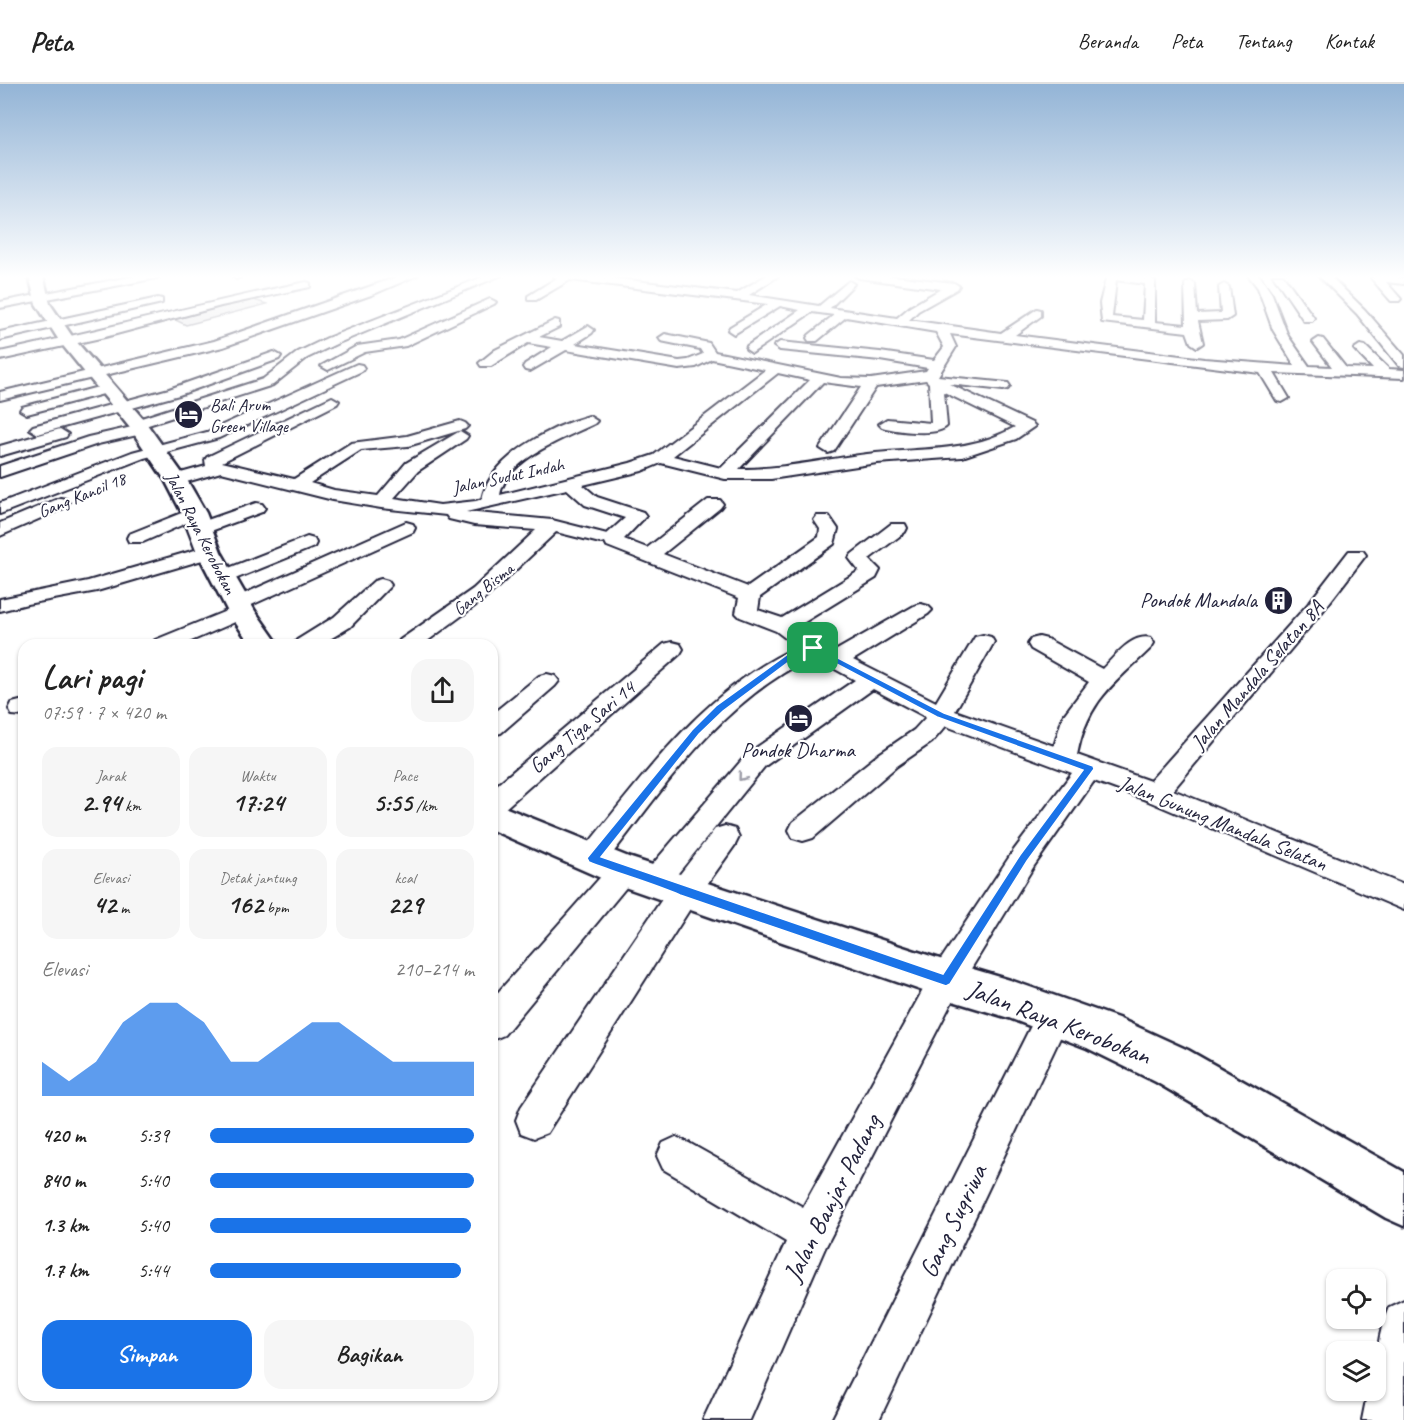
<!DOCTYPE html>
<html lang="id">
<head>
<meta charset="utf-8">
<style>
	:root { --surface:#fff; --page:#f6f6f6; --text:#222; --muted:#767676; --line:#e0e0e0; --accent:#1a73e8 }
	body { margin:0; font-family:Caveat,sans-serif; background:var(--page); color:var(--text); height:100vh; display:flex; flex-direction:column; font-size:22px; white-space:nowrap }
	* { box-sizing:border-box; margin:0 }
	p { font-size:20px; color:var(--muted) }
	.icon { flex:none; width:33px; height:33px; fill:none; stroke:currentColor; stroke-width:2; stroke-linecap:round; stroke-linejoin:round }
	.map { position:relative; flex:1; overflow:hidden }
	.side { position:absolute; left:18px; top:555px; width:480px; height:762px; display:flex; flex-direction:column; background:var(--surface); border-radius:18px; box-shadow:0 2px 4px #0004 }
	.side>* { flex:none }
	.fabs { position:absolute; left:1326px; top:1185px; display:grid; gap:12px }
	.fabs a { display:grid; place-items:center; width:60px; height:60px; border-radius:12px; background:var(--surface); box-shadow:0 2px 4px #0004; font-size:30px }
	.pin { position:absolute; display:grid; place-items:center; width:51px; height:51px; color:#fff; margin:-26px; border-radius:12px; box-shadow:0 3px 9px #0006 }
	.round { display:grid; place-items:center; flex:none; width:63px; height:63px; border-radius:18px; background:var(--page) }
	.headline { display:flex; align-items:center; justify-content:space-between; height:102px; padding:0 24px }
	h1 { font-size:33px; font-weight:700; line-height:45px }
	.stats { display:grid; grid-template-columns:repeat(3,1fr); gap:9px; height:102px; padding:6px 24px }
	.stats div { display:grid; align-content:center; border-radius:15px; background:var(--page); text-align:center }
	.stats b { font-size:26px; font-weight:700 }
	.stats small { font-size:16px; font-weight:400 }
	.stats p { font-size:16px }
	.chart { height:168px; padding:12px 24px }
	.chart p { display:flex; justify-content:space-between }
	.chart svg { width:100%; height:108px; margin-top:6px; fill:var(--accent); opacity:.7 }
	.primary-button { display:flex; gap:12px; margin-top:auto; padding:12px 24px }
	.primary-button a { flex:1; height:69px; border-radius:18px; background:var(--accent); color:#fff; font-size:24px; font-weight:700; line-height:69px; text-align:center }
	.primary-button a+a { background:var(--page); color:var(--text) }
	ul { padding:0 24px; list-style:none; font-size:20px }
	li { display:grid; grid-template-columns:96px 72px 1fr; align-items:center; height:45px }
	li i { height:15px; border-radius:8px; background:var(--accent) }
	header { display:flex; align-items:center; gap:36px; box-sizing:border-box; height:84px; padding:0 30px; background:var(--surface); border-bottom:2px solid var(--line) }
	header strong { font-size:28px }
	nav { display:flex; gap:33px; margin-inline-start:auto; font-size:21px }
	.map>svg:first-child { display:block }
</style>
</head>
<body>
<header>
<strong>Peta</strong>
<nav><a>Beranda</a><a>Peta</a><a>Tentang</a><a>Kontak</a></nav>
</header>
<div class="map">
<svg width="1404" height="1336" viewBox="0 0 1404 1336">
	<rect width="100%" height="100%" fill="#fff"/>
	<filter id="ink" filterUnits="userSpaceOnUse"><feTurbulence type="fractalNoise" baseFrequency=".0167" numOctaves="2"/><feDisplacementMap in="SourceGraphic" scale="12" xChannelSelector="R" yChannelSelector="G"/><feConvolveMatrix kernelMatrix="1 2 1 2 8 2 1 2 1" color-interpolation-filters="sRGB"/></filter>
	<g filter="url(#ink)">
		<path fill="#dfdfe2" stroke="#80808e" stroke-width="1.5" d="M247 214 267 220 186 241 169 233Z"/>
		<g fill="none" stroke-linecap="round" stroke-linejoin="round">
			<defs>
				<g id="minor">
					<path d="M140 191H162L157 194 0 224V218Z"/>
					<path d="M231 191H245L236 195Z"/>
					<path d="M403 191H418L374 210 223 263 0 316V308L214 257Z"/>
					<path d="M488 191H502L336 260 307 274 273 301 145 342 149 346 146 349 98 360 0 393V382L88 353 132 343 129 340 132 337 263 295 298 268 327 254Z"/>
					<path d="M552 191H586L737 209 767 191H780L749 211 819 222 849 197 854 200 830 224 897 234 910 223 941 205 859 194 854 191H885L954 199 959 202 957 205 918 227 909 236 1001 249 1037 225 1041 226V232L1015 251 1204 275 1295 282 1273 246 1258 204 1248 191H1259L1272 210 1288 252 1309 282 1332 283 1313 258 1319 254 1323 255 1346 284 1373 285 1354 265 1360 261 1365 262 1389 285 1404 286V294L1274 289 1289 314 1282 318 1277 317 1260 289 950 250 956 263 938 292 1008 299 1010 302 1008 305 1003 306 949 300 1032 339 1035 342 1016 355 962 373 877 379 771 395H725L661 379 642 387 583 401 597 413 643 428 646 432 624 455 647 464 708 416H720L723 420 720 424 663 470 748 503 819 453 820 445 814 436 817 432H829L838 445 834 460 760 513 758 526 782 534 859 487 849 474 852 470 891 440H905L907 444 905 448 869 475 880 486 876 494 798 542 835 567 914 522 921 520 928 522 932 526 928 530 853 576 936 618 975 553 983 551 991 553 994 558 955 627 1054 662 1063 632 1089 598 1031 565 1028 560 1031 555 1039 553 1047 555 1102 585C1115 573 1131 549 1151 554L1154 559 1151 564C1113 601 1088 616 1077 671L1150 697 1308 520 1349 467H1363L1366 471 1322 528 1173 706 1404 801V826L1146 716 1094 697 1034 782 958 906 825 1164 750 1336H703L786 1158 663 1085 657 1072 663 1059 676 1053 689 1059 803 1123 934 886 1014 766 1072 689 946 642 932 658 897 682 813 754 803 757 793 754 789 746 793 738 879 670 914 646 926 633 873 605 765 682 666 804 656 808 646 804 641 796 646 788 747 670 855 596 813 573C720 617 664 704 603 782L593 785 583 782 579 774 583 766C646 689 705 605 797 563L776 547 740 533 736 529 739 514 607 462 605 458 600 459 556 448 487 513 422 561H397L400 556 473 505 536 446 474 441 449 435 446 431 381 424 333 416 221 388 176 401 170 400 167 396 170 392 206 382 205 376 207 373 332 313 339 317 337 320 222 378 294 395 351 359 407 352 460 337 465 339 468 342 465 345 408 362 361 366 310 399 334 406 378 412 406 379 460 347 468 352 466 355 418 387 394 414 440 421 476 417 482 415C490 374 551 342 589 332L597 337 594 340C565 354 506 375 500 411L630 379 654 371 765 286 712 275 696 283 679 285 566 266 530 287 525 286 523 283 525 280 552 263 528 259 491 282H481L479 279 495 266 555 236 559 237V243L539 253 562 257 588 242 594 246 592 249 575 260 679 277 688 276 703 270 700 265 661 257 659 254 665 250 709 259 715 268 841 294 871 295 926 287 928 284 880 276 780 266 774 262 780 258 880 268 934 276 944 263 936 248 846 233 817 257H809L807 254 809 251 834 231 812 228 752 269 746 265 747 262 800 226 780 222 734 250 728 246 730 243 768 220 570 196 536 216H528V212L557 194ZM778 289 810 296 721 384 673 372ZM926 296 929 299 931 339 887 335 879 340 882 343C896 347 937 353 947 342L944 308 1015 343C972 368 924 364 876 369 830 374 786 385 739 385L823 298 861 303 820 364 828 369 834 367 876 303ZM567 405 585 421 625 434 607 450 552 436 466 428Z"/>
					<path d="M1107 191H1131L1155 196V238L1186 241 1185 200 1190 197 1195 200 1197 230 1221 229 1219 203 1224 200 1229 203 1233 232 1227 236 1198 237 1203 259 1197 263 1191 259 1187 248 1102 238 1100 219ZM1116 196 1145 200 1143 236 1112 233Z"/>
					<path d="M1273 191H1283L1314 234 1312 237H1304Z"/>
					<path d="M1318 191H1329L1365 226 1404 271V283L1399 282 1357 230Z"/>
					<path d="M1378 191 1404 194V200L1386 198 1401 215 1399 217H1391L1371 194Z"/>
					<path d="M306 198 310 199V203L221 222 105 253 0 276V268C102 246 203 219 306 198Z"/>
					<path d="M158 214 162 215V219L0 256V248Z"/>
					<path d="M490 215 496 218 494 220 406 262 365 268 328 286 321 282 357 262 399 256Z"/>
					<path d="M274 268 281 272 279 275 179 311 38 350 30 345 33 342 169 305Z"/>
					<path d="M357 280 362 281 364 284 362 287 219 354 144 374 0 430V419L132 368 207 348Z"/>
					<path d="M106 301 113 305 111 308 27 330 20 326 22 323Z"/>
					<path d="M60 345 68 350 66 353 0 372V362Z"/>
					<path d="M60 414 66 415 69 419 66 423 0 452V439Z"/>
					<path d="M256 419 262 420 265 424 262 428 200 451 193 449 191 445 193 441Z"/>
					<path d="M194 424 200 425 203 429 200 433 143 458H129L127 454 129 450Z"/>
					<path d="M406 438 413 440 415 444 413 448 247 523 253 528 249 532 182 561H152L155 556 231 525 227 520 230 516Z"/>
					<path d="M307 453 314 455 316 459 314 463 230 497H216L213 493 216 489Z"/>
					<path d="M209 462 216 464 219 468 216 472 97 507 27 520 0 527V515L88 497Z"/>
					<path d="M381 495 388 497 391 501 350 543 320 561H294L297 556 334 533 374 497Z"/>
					<path d="M672 558 680 560 683 565 680 570 502 727 492 730V705L664 560Z"/>
					<path d="M547 590 555 592 559 597 555 602 501 649 492 651V630L539 592Z"/>
					<path d="M24 616V632L12 631 9 625 12 619Z"/>
					<path d="M725 742 735 745 739 753 735 761 695 817 547 1049 534 1054 521 1049 516 1036 521 1023 673 799 715 745Z"/>
					<path d="M623 775 633 779 638 787 633 795 504 951 492 956V915L613 779Z"/>
					<path d="M1051 921 1063 926 1068 937 879 1336H832L1039 926Z"/>
					<path d="M1404 1216V1336H1362L1368 1306H1376C1376 1277 1377 1250 1389 1223Z"/>
				</g>
				<g id="major">
					<path d="M29 191H43L50 220 74 255 144 336 187 396 206 429 221 468 255 527 279 561H251L228 528 197 468 182 429 165 396 130 344 60 258 36 220Z"/>
					<path d="M492 718 631 774 946 877 1010 896 1118 934 1188 966 1404 1088V1142L1386 1134 1156 998 1087 964 1009 934 946 915 610 798 492 746Z"/>
				</g>
			</defs>
			<use href="#minor" stroke="#22223b" stroke-width="4"/>
			<use href="#major" stroke="#22223b" stroke-width="5"/>
			<use href="#minor" fill="#fff" fill-rule="evenodd"/>
			<use href="#major" fill="#fff" fill-rule="evenodd"/>
		</g>
		<defs><path id="oneway-chevron" d="M-2-3.5L2.5 0L-2 3.5" fill="none" stroke-width="1.6" stroke-linecap="round" stroke-linejoin="round" transform="scale(1.5)"/></defs>
		<use stroke="#9c9ca7" href="#oneway-chevron" transform="translate(742 693) rotate(130)"/>
	</g>
	<linearGradient id="sky" x2="0" y2="1"><stop stop-color="#93b4d6"/><stop offset="0.51" stop-color="#fff"/><stop offset="1" stop-color="#fff" stop-opacity="0"/></linearGradient>
	<rect width="1404" height="378" fill="url(#sky)"/>
	<path fill="#1a73e8" stroke="#fff" stroke-width="1.5" fill-rule="evenodd" d="M813 561 944 629 1093 682 1094 685 1027 777 950 900 946 902 680 811C650 798 619 790 589 778L587 774 692 646 716 622 788 570ZM812 567 937 633 1083 686 1020 771 943 890 601 773 699 650 723 627 794 574Z"/>
	<defs>
		<symbol id="hotel-disc" viewBox="-11 -11 22 22"><circle r="9.5" fill="#22223b" stroke="#fff"/><path d="M-6-4.5h1.5V1H6V5H4.5V3h-9V5H-6ZM-4 0a1.8 1.8 0 1 1 3.6 0ZM.5 0V-2.5h3Q6-2.5 6 0Z" fill="#fff"/></symbol>
		<symbol id="building-disc" viewBox="-11 -11 22 22"><circle r="9.5" fill="#22223b" stroke="#fff"/><path d="M-4-6H4V6H1V3H-1V6H-4ZM-2.5-4.3h1.7v1.8h-1.7ZM.8-4.3h1.7v1.8H.8ZM-2.5-1h1.7V.8h-1.7ZM.8-1h1.7V.8H.8Z" fill="#fff"/></symbol>
	</defs>
	<g fill-rule="evenodd">
		<use href="#hotel-disc" x="172" y="314" width="33" height="33"/>
		<use href="#building-disc" x="1262" y="500" width="33" height="33"/>
		<use href="#hotel-disc" x="782" y="618" width="33" height="33"/>
	</g>
	<g text-anchor="middle" dominant-baseline="central" stroke-width="4.5" stroke-linejoin="round" paint-order="stroke">
		<g font-size="18" fill="#22223b" stroke="#fff" text-anchor="start">
			<text x="210" y="321">Bali Arum<tspan x="210" dy="21">Green Village</tspan></text>
		</g>
		<g font-size="18" fill="#22223b" stroke="#fff">
			<text transform="translate(508 392) rotate(-12)">Jalan Sudut Indah</text>
			<text transform="translate(82 411) rotate(-22)">Gang Kancil 18</text>
			<text transform="translate(201 449) rotate(63)">Jalan Raya Kerobokan</text>
			<text transform="translate(483 505) rotate(-39)">Gang Bisma</text>
		</g>
		<g font-size="21" fill="#22223b" stroke="#fff" text-anchor="end">
			<text x="1257" y="516">Pondok Mandala</text>
			<text x="798" y="666" text-anchor="middle">Pondok Dharma</text>
		</g>
		<g font-size="21" fill="#22223b" stroke="#fff">
			<text transform="translate(1257 591) rotate(-49)">Jalan Mandala Selatan 8A</text>
			<text transform="translate(582 643) rotate(-40)">Gang Tiga Sari 14</text>
			<text transform="translate(1223 739) rotate(22)">Jalan Gunung Mandala Selatan</text>
		</g>
		<g font-size="26" fill="#22223b" stroke="#fff">
			<text transform="translate(1059 938) rotate(21)">Jalan Raya Kerobokan</text>
			<text transform="translate(832 1114) rotate(-63)">Jalan Banjar Padang</text>
			<text transform="translate(953 1137) rotate(-64)">Gang Sugriwa</text>
		</g>
	</g>
</svg>
<div class="fabs">
<a><svg class="icon" aria-label="locate" viewBox="0 0 24 24"><circle cx="12" cy="12" r="6"/><path d="M12 2v4M12 18v4M2 12h4M18 12h4"/></svg></a>
<a><svg class="icon" aria-label="layers" viewBox="0 0 24 24"><path d="M12 4l9 5-9 5-9-5zM3 14l9 5 9-5"/></svg></a>
</div>
<div class="pin" style="left:813px;top:564px;background:#1e9e55"><svg class="icon" aria-label="arrive" viewBox="0 0 24 24"><path d="M6 21V4h12l-3 4 3 4H6"/></svg></div>
<section class="side">
<div class="headline"><div><h1>Lari pagi</h1><p>07:59 · 7 × 420 m</p></div><a class="round"><svg class="icon" aria-label="share" viewBox="0 0 24 24"><path d="M12 15V3M7 8l5-5 5 5M5 13v7h14v-7"/></svg></a></div>
<div class="stats">
<div><p>Jarak</p><b>2.94<small> km</small></b></div>
<div><p>Waktu</p><b>17:24</b></div>
<div><p>Pace</p><b>5:55<small> /km</small></b></div>
</div>
<div class="stats">
<div><p>Elevasi</p><b>42<small> m</small></b></div>
<div><p>Detak jantung</p><b>162<small> bpm</small></b></div>
<div><p>kcal</p><b>229</b></div>
</div>
<div class="chart"><p><span>Elevasi</span>210–214 m</p>
<svg viewBox="0 0 160 44" preserveAspectRatio="none"><path d="M0 44V30L10 38L20 30L30 14L40 6L50 6L60 14L70 30L80 30L90 22L100 14L110 14L120 22L130 30L140 30L150 30L160 30V44z"/></svg>
</div>
<ul>
<li><b>420 m</b>5:39<i style="width:100%"></i></li>
<li><b>840 m</b>5:40<i style="width:100%"></i></li>
<li><b>1.3 km</b>5:40<i style="width:99%"></i></li>
<li><b>1.7 km</b>5:44<i style="width:95%"></i></li>
</ul>
<div class="primary-button"><a>Simpan</a><a>Bagikan</a></div>
</section>
</div>
</body>
</html>
